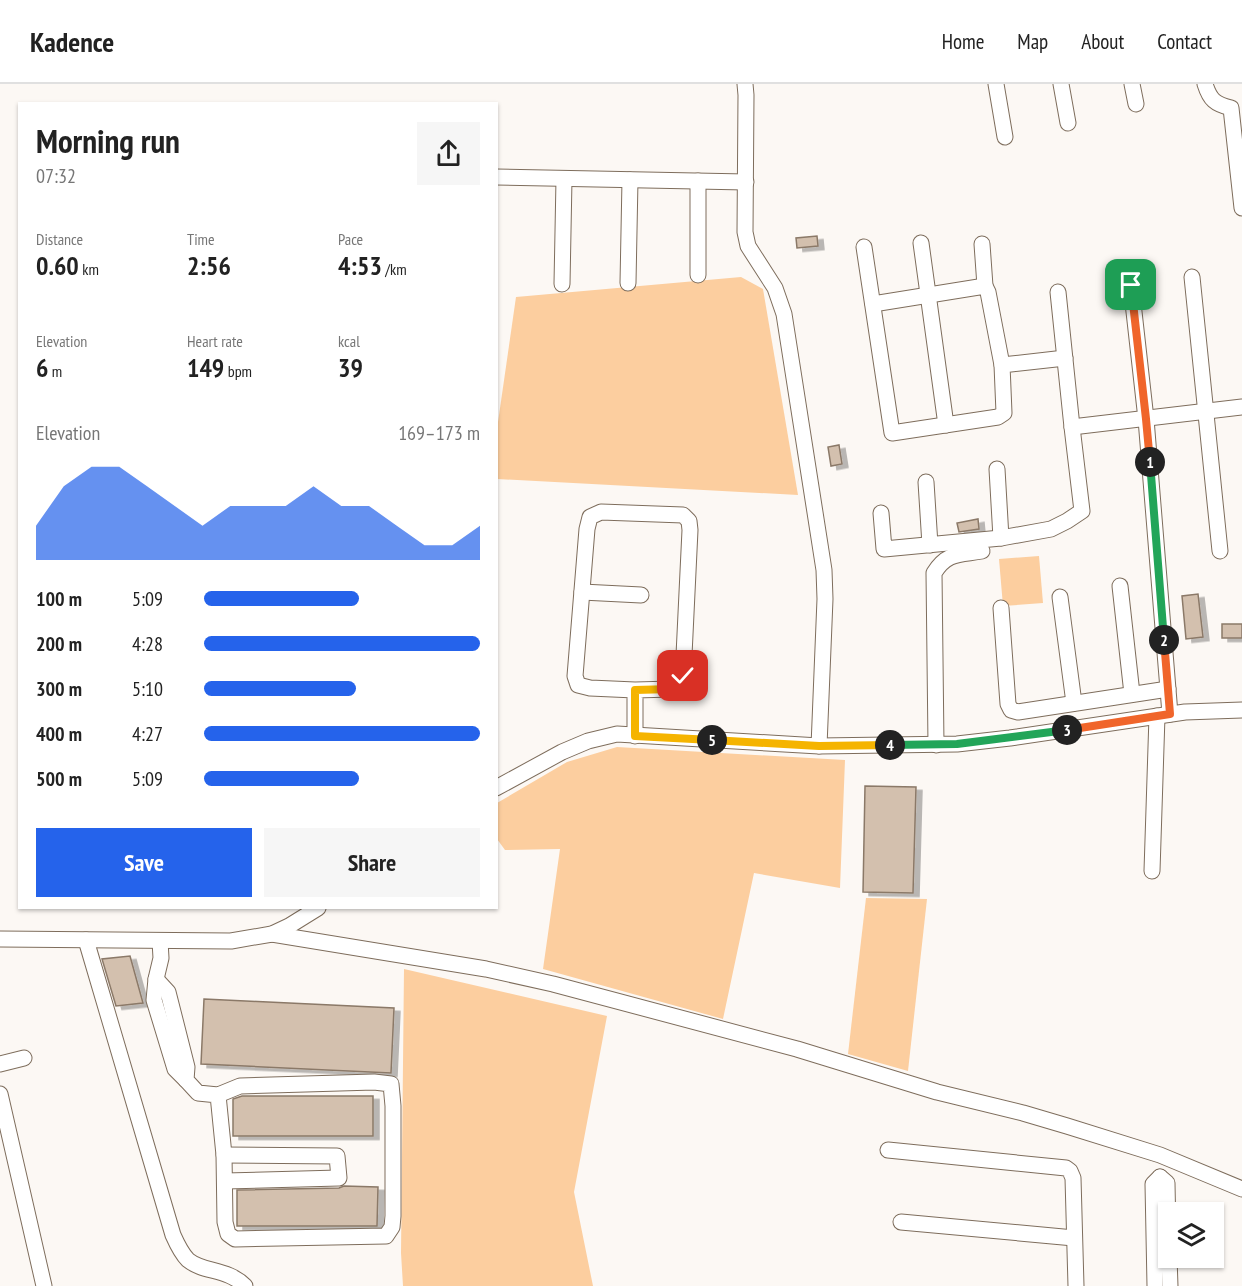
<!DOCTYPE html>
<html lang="en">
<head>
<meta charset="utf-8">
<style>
	:root { --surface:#fff; --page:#f6f6f6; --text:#222; --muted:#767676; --line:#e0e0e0; --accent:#2563eb }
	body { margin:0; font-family:"PT Sans Narrow",sans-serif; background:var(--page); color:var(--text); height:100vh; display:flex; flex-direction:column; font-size:22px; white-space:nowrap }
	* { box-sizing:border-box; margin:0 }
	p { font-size:20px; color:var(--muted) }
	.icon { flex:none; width:33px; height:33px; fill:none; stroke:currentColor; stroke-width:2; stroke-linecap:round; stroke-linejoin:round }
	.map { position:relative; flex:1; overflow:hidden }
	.side { position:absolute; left:18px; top:18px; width:480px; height:807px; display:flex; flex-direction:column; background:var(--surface); border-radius:0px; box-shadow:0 2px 4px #0004 }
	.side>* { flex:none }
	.controls { position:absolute; left:1158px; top:1118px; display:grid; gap:12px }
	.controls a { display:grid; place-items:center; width:66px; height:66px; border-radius:0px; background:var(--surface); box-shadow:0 2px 4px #0004; font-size:30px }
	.pin { position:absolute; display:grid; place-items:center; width:51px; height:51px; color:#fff; margin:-26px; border-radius:12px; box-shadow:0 3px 9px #0006 }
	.km { position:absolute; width:30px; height:30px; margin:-15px; border-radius:50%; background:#222; color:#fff; font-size:16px; line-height:30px; text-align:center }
	.round { display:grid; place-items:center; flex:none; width:63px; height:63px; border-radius:0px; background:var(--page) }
	.head { display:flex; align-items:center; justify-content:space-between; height:102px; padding:0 18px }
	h1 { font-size:33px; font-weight:700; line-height:45px }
	.stats { display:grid; grid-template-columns:repeat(3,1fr); gap:9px; height:102px; padding:6px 18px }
	.stats div { display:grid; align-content:center }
	.stats b { font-size:26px; font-weight:700 }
	.stats small { font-size:16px; font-weight:400 }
	.stats p { font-size:16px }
	.chart { height:168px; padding:12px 18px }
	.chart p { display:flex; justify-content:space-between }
	.chart svg { width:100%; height:108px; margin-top:6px; fill:var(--accent); opacity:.7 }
	.button { display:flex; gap:12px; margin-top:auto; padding:12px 18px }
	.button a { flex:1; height:69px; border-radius:0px; background:var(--accent); color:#fff; font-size:24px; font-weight:700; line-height:69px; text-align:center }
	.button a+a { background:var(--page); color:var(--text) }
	ul { padding:0 18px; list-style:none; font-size:20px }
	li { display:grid; grid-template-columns:96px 72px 1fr; align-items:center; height:45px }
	li i { height:15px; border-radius:8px; background:var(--accent) }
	header { display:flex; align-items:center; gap:36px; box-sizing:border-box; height:84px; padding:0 30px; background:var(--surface); border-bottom:2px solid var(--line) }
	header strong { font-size:28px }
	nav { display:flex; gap:33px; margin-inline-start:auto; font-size:21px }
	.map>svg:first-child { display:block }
</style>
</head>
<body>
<header>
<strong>Kadence</strong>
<nav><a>Home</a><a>Map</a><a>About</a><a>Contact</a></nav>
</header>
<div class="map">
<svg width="1242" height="1202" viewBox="0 0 1242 1202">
	<defs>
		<filter id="shadow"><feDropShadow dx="6" dy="3.5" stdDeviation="0" flood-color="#0004"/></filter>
	</defs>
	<rect width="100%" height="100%" fill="#fcf8f4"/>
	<g fill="#fcce9f">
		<path d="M741 193 763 205 798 411 497 395V345L516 213Z"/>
		<path d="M1039 472 1043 519 1003 522 999 475Z"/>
		<path d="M617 663 845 676 840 804 754 789 723 935 543 885 560 765 505 766 497 755V719L567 678Z"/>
		<path d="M866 814 927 815 908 987 848 970Z"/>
		<path d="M404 885 607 932 574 1108 593 1202H403L401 1169Z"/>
	</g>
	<g fill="#d3c0ae" stroke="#8b7968" stroke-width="1.5" filter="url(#shadow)">
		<path d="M817 152 818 162 797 164 796 154Z"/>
		<path d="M839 361 842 380 831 382 828 363Z"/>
		<path d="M978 435 979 445 959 448 957 439Z"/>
		<path d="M1198 510 1203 553 1186 555 1182 512Z"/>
		<rect x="1222" y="540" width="20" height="14"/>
		<path d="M865 702 916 703 913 809 863 808Z"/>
		<path d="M130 872 143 919 116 922 102 875Z"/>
		<path d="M204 915 394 924 391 989 201 980Z"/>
		<path d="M242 1012H373V1052H233V1015Z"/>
		<path d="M344 1102 378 1103 377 1142H237V1106L339 1104Z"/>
	</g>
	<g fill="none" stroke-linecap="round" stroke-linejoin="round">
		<defs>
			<g id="minor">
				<path d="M745 0 746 11 745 148 748 162 775 204 784 230 824 486 825 515 819 662"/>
				<path d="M996 0 1005 53"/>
				<path d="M1061 0 1068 39"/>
				<path d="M1132 0 1136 20"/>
				<path d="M1205 0C1210 16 1215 20 1231 24L1242 124"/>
				<path d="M496 93 746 98"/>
				<path d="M698 97V191"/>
				<path d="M921 159 946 341"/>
				<path d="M982 160 985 202"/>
				<path d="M864 163 892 349 998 333 1004 329 1002 281 1065 274"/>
				<path d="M1192 193 1220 467"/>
				<path d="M628 199 630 96"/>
				<path d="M562 200 564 95"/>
				<path d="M1131 201 1146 335 1170 630"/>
				<path d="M873 220 985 202 988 208 1002 281"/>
				<path d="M1072 343 1242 323"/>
				<path d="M997 385 1001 454"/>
				<path d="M926 398 930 461"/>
				<path d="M881 429 884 465 1001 454 1051 445 1067 437 1082 427 1072 343 1058 208"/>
				<path d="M1120 502 1132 610"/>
				<path d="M582 508 641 511"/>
				<path d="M1060 513 1074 619"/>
				<path d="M1001 524 1008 620 1011 626 1018 628 1168 605"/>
				<path d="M635 652V606L590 604 578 601 575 592 587 445 590 433 601 428 683 431 689 437 690 446 683 592 681 600 672 605 635 606"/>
				<path d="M936 661 934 489C947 468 959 471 982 467"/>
				<path d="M496 704 562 668 588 657 617 650 819 662 957 660 1010 654 1185 628 1242 626"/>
				<path d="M1152 787 1157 632"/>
				<path d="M272 850 486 885 553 900 797 965 937 1008 1023 1029 1067 1042 1160 1071 1242 1105"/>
				<path d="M0 855 231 857 272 850 289 842 318 824"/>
				<path d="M86 856 173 1151C177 1160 181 1169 188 1176 204 1189 227 1184 245 1202"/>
				<path d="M160 857 161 874 156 895 154 916 175 985 186 996"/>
				<path d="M156 895 168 908 187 983 186 996 198 1009 218 1011 240 1002 374 998 391 1000 393 1022V1132L392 1143 386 1152 235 1155 228 1150 225 1138 224 1071 218 1011"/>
				<path d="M0 980 24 974"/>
				<path d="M0 1010 44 1202"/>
				<path d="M888 1066 1066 1084 1070 1087 1073 1094 1076 1202"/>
				<path d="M224 1071 337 1072 339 1094 225 1097"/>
				<path d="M1160 1093 1167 1099 1168 1150"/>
				<path d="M901 1138 1074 1154"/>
				<path d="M1169 1173 1170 1202"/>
				<path d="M1155 1202 1153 1100 1160 1093"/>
			</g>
		</defs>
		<use href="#minor" stroke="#7e6d5c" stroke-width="17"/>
		<use href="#minor" stroke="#fff" stroke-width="15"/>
	</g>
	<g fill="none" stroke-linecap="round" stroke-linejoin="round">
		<defs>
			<path id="split-1" d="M1131 201 1146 335 1150 378"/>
			<path id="split-2" d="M1150 378 1164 556"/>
			<path id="split-3" d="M1067 646 1170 630 1164 556"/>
			<path id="split-4" d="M890 661 957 660 1067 646"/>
			<path id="split-5" d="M712 656 819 662 890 661"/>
			<path id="split-6" d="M683 592 681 600 672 605 635 606V652L712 656"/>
		</defs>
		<use href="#split-1" stroke="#fff" stroke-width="12"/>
		<use href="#split-2" stroke="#fff" stroke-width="12"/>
		<use href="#split-3" stroke="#fff" stroke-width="12"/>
		<use href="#split-4" stroke="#fff" stroke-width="12"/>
		<use href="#split-5" stroke="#fff" stroke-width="12"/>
		<use href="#split-6" stroke="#fff" stroke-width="12"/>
		<use href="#split-1" stroke="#f0652b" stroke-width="8"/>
		<use href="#split-2" stroke="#22a559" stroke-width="8"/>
		<use href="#split-3" stroke="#f0652b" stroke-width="8"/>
		<use href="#split-4" stroke="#22a559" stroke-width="8"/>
		<use href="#split-5" stroke="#f5b400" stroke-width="8"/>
		<use href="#split-6" stroke="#f5b400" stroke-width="8"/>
	</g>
</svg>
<div class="controls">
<a><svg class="icon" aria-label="layers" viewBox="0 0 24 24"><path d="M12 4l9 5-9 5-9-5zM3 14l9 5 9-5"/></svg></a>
</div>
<div class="pin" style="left:1131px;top:201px;background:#1e9e55"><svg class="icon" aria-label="arrive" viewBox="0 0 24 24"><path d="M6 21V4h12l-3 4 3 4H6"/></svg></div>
<div class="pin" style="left:683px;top:592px;background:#d93025"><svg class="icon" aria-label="check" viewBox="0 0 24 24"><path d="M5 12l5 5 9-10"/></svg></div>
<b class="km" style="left:1150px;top:378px">1</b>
<b class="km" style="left:1164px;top:556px">2</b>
<b class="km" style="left:1067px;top:646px">3</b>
<b class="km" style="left:890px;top:661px">4</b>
<b class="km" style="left:712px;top:656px">5</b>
<section class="side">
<div class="head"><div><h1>Morning run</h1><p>07:32</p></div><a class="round"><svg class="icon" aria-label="share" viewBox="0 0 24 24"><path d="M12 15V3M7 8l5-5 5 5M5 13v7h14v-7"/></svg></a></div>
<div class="stats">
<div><p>Distance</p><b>0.60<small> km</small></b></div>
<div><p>Time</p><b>2:56</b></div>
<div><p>Pace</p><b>4:53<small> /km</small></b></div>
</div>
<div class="stats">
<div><p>Elevation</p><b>6<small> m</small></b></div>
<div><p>Heart rate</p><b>149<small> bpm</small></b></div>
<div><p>kcal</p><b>39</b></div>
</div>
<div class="chart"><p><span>Elevation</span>169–173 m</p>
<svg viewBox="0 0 160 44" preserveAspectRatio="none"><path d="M0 44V30L10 14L20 6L30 6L40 14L50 22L60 30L70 22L80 22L90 22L100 14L110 22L120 22L130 30L140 38L150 38L160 30V44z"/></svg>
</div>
<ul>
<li><b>100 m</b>5:09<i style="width:56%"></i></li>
<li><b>200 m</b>4:28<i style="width:100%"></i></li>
<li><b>300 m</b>5:10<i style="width:55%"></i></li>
<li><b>400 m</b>4:27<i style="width:100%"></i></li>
<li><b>500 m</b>5:09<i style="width:56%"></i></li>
</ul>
<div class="button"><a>Save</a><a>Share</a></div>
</section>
</div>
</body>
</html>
